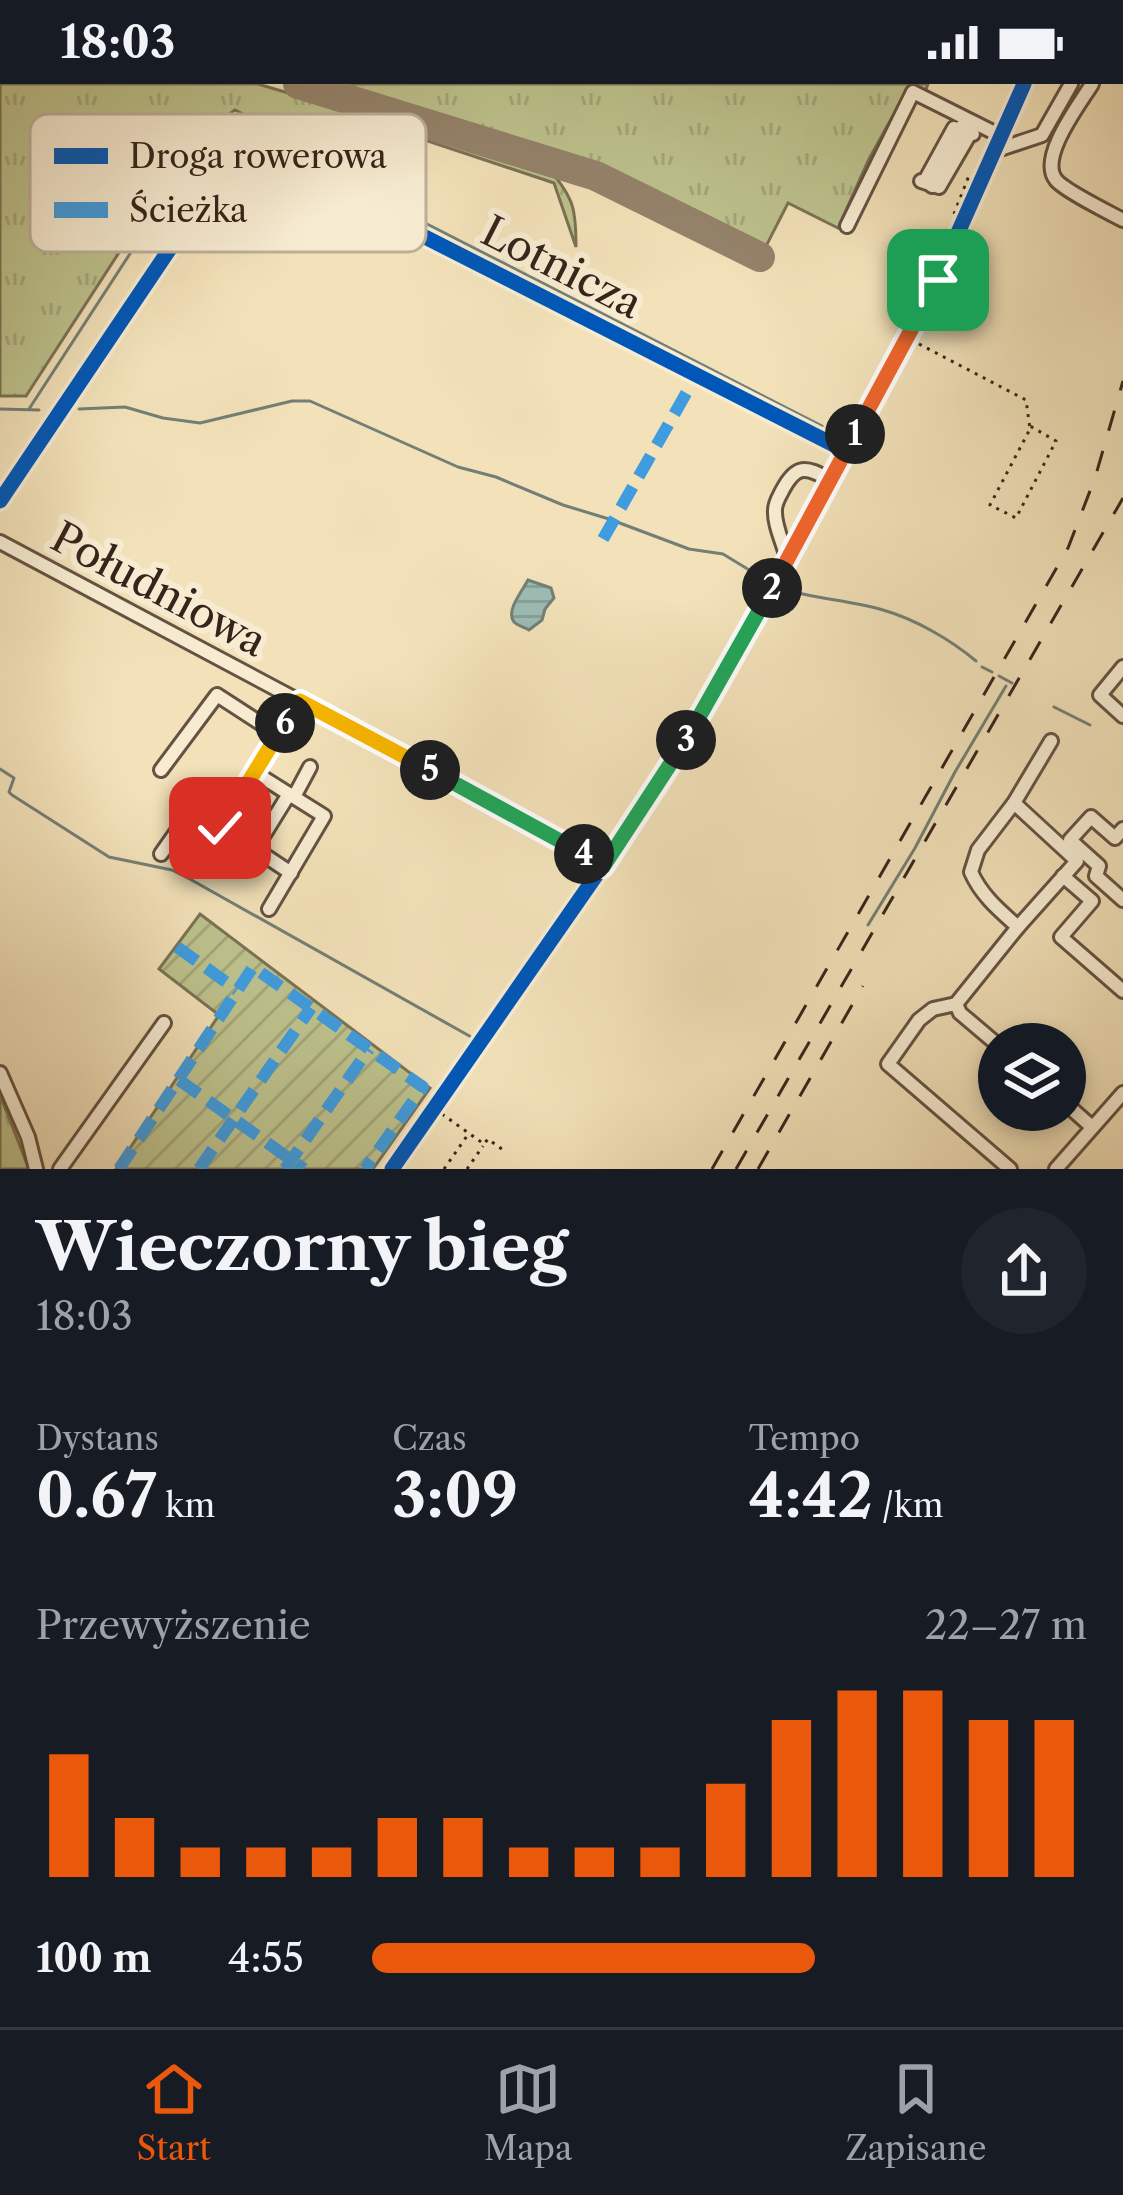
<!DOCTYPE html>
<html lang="pl">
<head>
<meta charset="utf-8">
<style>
	:root { --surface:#171b24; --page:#20242c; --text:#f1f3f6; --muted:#9ea1a6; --line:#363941; --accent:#ea580c }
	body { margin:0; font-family:"Libre Caslon Text",serif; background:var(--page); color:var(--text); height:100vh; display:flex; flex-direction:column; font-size:45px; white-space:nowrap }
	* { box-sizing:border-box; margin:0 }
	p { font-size:39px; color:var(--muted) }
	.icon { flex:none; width:66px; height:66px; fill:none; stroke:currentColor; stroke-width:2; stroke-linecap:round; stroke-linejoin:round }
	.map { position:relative; height:1085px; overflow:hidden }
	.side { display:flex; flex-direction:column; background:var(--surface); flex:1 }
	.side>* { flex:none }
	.buttons { position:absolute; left:978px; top:939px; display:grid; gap:24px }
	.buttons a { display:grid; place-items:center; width:108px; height:108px; border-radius:50%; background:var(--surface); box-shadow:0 6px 18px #0003; font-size:60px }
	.pin { position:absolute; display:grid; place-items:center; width:102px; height:102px; color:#fff; margin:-51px; border-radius:24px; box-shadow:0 6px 18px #0006 }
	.km { position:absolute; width:60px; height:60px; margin:-30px; border-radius:50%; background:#222; color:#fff; font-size:33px; line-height:60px; text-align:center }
	.round { display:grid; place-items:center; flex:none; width:126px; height:126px; border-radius:63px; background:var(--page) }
	.overview { display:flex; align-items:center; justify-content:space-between; height:204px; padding:0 36px }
	h1 { font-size:66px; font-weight:700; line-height:90px }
	.figures { display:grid; grid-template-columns:repeat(3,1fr); gap:18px; height:204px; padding:12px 36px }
	.figures div { display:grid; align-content:center }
	.figures b { font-size:60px; font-weight:700 }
	.figures small { font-size:33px; font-weight:400 }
	.figures p { font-size:33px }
	.chart { height:336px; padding:24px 36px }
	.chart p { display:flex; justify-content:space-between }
	.chart svg { width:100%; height:216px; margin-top:12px; stroke:var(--accent); stroke-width:6 }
	ul { padding:0 36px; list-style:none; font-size:39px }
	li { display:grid; grid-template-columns:192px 144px 1fr; align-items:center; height:90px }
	li i { height:30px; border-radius:15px; background:var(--accent) }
	.status { display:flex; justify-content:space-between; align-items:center; height:84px; padding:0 60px; background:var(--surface); direction:ltr }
	.status svg { height:33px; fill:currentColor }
	.tabs { display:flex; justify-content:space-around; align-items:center; height:168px; border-top:3px solid var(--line); background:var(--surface); font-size:33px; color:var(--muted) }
	.tabs a { display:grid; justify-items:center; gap:6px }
	.tabs .on { color:var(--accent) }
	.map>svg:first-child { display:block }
</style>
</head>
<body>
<div class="status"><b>18:03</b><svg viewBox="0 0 49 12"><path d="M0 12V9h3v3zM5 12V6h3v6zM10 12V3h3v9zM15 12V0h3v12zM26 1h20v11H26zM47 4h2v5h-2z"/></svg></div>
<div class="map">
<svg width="1123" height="1085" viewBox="0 0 1123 1085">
	<defs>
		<pattern id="grass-tufts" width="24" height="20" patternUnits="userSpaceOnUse" patternTransform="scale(3)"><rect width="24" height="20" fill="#bdc28d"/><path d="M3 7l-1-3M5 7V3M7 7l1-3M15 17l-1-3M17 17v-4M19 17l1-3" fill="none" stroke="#a3a679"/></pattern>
		<pattern id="garden-furrows" width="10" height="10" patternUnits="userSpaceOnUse" patternTransform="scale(3)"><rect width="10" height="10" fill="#bdc28d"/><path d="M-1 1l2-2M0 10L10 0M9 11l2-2" fill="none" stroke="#a3a679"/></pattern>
		<pattern id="water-rules" width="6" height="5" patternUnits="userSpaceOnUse" patternTransform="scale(3)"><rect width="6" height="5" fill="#9cbcb4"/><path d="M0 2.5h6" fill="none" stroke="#87a19a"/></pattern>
	</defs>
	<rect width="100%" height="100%" fill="#f2e1b9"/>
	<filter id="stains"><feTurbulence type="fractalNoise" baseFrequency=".00167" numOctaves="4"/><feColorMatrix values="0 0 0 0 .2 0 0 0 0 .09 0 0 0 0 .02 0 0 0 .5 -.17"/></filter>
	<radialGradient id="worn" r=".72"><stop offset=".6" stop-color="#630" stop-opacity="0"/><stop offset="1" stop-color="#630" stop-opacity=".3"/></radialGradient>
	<g fill="url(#grass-tufts)" stroke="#7a7254" stroke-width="3">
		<path d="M0 0H258L550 86C574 115 576 125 576 163L554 99 383 42 359 90 235 26 192 56 26 312H0Z"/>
		<path d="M317 0H928L925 8 910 1 869 75 838 144 788 119 763 168 599 87Z"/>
		<path d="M0 1011 29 1085H0Z"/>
	</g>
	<path fill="url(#garden-furrows)" stroke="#7a7254" stroke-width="3" d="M200 830 430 1004 373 1085H116L219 931 159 885Z"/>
	<path fill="url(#water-rules)" stroke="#737f76" stroke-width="3" d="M528 496 551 504 554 514 545 525 542 536 529 546C524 543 518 542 514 538 505 527 523 506 528 496Z"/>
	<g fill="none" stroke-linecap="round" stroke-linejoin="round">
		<g stroke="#737f76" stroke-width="3">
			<path d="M0 325 39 326"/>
			<path d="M29 325 161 122 199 69 229 46H243L822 342"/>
			<path d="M79 325 125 323 163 334 200 339 292 317H310L458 383 496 393 563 421 609 435"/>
			<path d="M617 438 689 465 723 470 764 495"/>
			<path d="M779 504C813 515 849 516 883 526 915 535 951 556 976 577"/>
			<path d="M982 583 992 588"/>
			<path d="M999 592 1012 599"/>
			<path d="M1054 623 1090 641"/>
			<path d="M0 685 14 694 9 708 12 711 109 773 172 786 188 794 473 954"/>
			<path d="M868 841 915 764 955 688 1006 602"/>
		</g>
		<path stroke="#94826a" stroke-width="30" d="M298 0 596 92 760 173"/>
		<defs>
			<g id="minor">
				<path d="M1092 0C1079 21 1038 74 1056 96 1065 107 1108 128 1123 136"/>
				<path d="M994 67 1042 51 1071 0"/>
				<path d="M926 95 954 44 973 50"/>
				<path d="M921 97 939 103 968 53"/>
				<path d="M932 102 963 41"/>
				<path d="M847 142 913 8 1001 52"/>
				<path d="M0 417 235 68 246 62 846 367"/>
				<path d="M0 458 564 758 603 783"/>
				<path d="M787 475C784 460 774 442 775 426 775 419 779 413 782 407 796 380 806 382 830 396"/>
				<path d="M1123 583 1100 611 1123 632"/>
				<path d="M161 686 217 611 277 650"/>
				<path d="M254 688 324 732 269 825"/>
				<path d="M289 710 255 765 219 744 300 617"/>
				<path d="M294 713 310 683"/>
				<path d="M1123 745 1115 754 1091 733 1070 756 1099 782 1096 792 1123 816"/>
				<path d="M255 765 291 789"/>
				<path d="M161 770 187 733 197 732 223 737"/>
				<path d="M1063 792 1092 817 1061 853 1123 907"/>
				<path d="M1018 843C999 826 981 811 971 788L978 766 1014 719 1051 657"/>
				<path d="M956 920 960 929 999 962"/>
				<path d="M0 989 28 1053 36 1085"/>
				<path d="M1065 1019 1092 1043"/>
				<path d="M60 1085 164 939"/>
				<path d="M392 1085 657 704 725 590 911 248 937 196 1024 0"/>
				<path d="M1010 1085 888 980 919 936 933 925 956 920 1018 843 1077 777 1014 719"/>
				<path d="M1056 1085 1123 1009"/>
			</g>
		</defs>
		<use href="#minor" stroke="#655242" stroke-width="18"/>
		<g stroke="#36231a" stroke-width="3" stroke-dasharray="3 6" stroke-linecap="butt">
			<path d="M954 130 970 89"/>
			<path d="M919 260 1026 316 1030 345 990 421 1016 434 1056 357 1030 342"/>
			<path d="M442 1030 484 1060 488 1055 506 1068"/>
			<path d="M444 1085 467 1052"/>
			<path d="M467 1085 483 1062"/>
		</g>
		<use href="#minor" stroke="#f7ecd2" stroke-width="12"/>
		<g stroke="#36231a" stroke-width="3" stroke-dasharray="21 21" stroke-linecap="butt">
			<path d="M712 1085 1068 464 1095 394 1123 297"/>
			<path d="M736 1085 1123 414"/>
			<path d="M758 1085 863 902"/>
		</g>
		<g stroke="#3e9cdf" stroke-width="12" stroke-dasharray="24 12" stroke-linecap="butt">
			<path d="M603 455 696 292"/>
			<path d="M177 863 237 906"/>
			<path d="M179 996 304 1085"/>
			<path d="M119 1085 253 883 423 1003 365 1085"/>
			<path d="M199 1085 311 924"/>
			<path d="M285 1085 369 965"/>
		</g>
		<defs>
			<g id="cycleway">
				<path d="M0 417 235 68 246 62 846 367"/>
				<path d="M392 1085 657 704 725 590 911 248 937 196 1024 0"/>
			</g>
		</defs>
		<use href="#cycleway" stroke="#f7ecd2" stroke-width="22"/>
		<use href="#cycleway" stroke="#0057b8" stroke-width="15"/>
	</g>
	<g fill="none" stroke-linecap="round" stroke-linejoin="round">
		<defs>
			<path id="split-1" d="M855 350 938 196"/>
			<path id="split-2" d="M772 504 855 350"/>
			<path id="split-3" d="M686 656 772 504"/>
			<path id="split-4" d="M584 770 603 783 686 656"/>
			<path id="split-5" d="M430 686 584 770"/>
			<path id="split-6" d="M285 639 300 617 430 686"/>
			<path id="split-7" d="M220 744 285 639"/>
		</defs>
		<use href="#split-1" stroke="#fff" stroke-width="24"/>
		<use href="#split-2" stroke="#fff" stroke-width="24"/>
		<use href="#split-3" stroke="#fff" stroke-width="24"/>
		<use href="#split-4" stroke="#fff" stroke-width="24"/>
		<use href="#split-5" stroke="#fff" stroke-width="24"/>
		<use href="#split-6" stroke="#fff" stroke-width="24"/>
		<use href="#split-7" stroke="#fff" stroke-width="24"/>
		<use href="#split-1" stroke="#f0652b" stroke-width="15"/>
		<use href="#split-2" stroke="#f0652b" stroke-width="15"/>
		<use href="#split-3" stroke="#22a559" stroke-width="15"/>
		<use href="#split-4" stroke="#22a559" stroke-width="15"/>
		<use href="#split-5" stroke="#22a559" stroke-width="15"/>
		<use href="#split-6" stroke="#f5b400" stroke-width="15"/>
		<use href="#split-7" stroke="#f5b400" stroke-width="15"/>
	</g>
	<g text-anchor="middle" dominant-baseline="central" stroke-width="12" stroke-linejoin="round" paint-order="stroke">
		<g font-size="42" fill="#36231a" stroke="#f7ecd2">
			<text transform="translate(562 183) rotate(27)">Lotnicza</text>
			<text transform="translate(159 505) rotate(28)">Południowa</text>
		</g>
	</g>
	<rect x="30" y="30" width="396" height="138" rx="18" fill="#f7ecd2" stroke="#bdb09b" stroke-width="3"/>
	<rect x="54" y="64" width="54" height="16" fill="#0057b8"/>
	<rect x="54" y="118" width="54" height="16" fill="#3e9cdf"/>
	<g font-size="33" fill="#36231a">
		<text x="129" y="84">Droga rowerowa</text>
		<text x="129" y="138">Ścieżka</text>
	</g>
	<rect width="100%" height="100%" filter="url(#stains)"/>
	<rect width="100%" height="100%" fill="url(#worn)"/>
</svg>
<div class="buttons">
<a><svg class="icon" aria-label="layers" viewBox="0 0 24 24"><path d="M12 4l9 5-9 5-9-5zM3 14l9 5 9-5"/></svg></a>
</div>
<div class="pin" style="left:938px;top:196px;background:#1e9e55"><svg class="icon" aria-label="arrive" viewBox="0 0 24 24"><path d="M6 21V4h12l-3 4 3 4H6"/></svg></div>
<div class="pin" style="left:220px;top:744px;background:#d93025"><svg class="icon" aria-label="check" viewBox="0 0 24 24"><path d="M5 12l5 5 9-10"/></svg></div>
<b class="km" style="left:855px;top:350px">1</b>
<b class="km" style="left:772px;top:504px">2</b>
<b class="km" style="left:686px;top:656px">3</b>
<b class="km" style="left:584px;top:770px">4</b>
<b class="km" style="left:430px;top:686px">5</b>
<b class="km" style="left:285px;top:639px">6</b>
</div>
<section class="side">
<div class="overview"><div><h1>Wieczorny bieg</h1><p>18:03</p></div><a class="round"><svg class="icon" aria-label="share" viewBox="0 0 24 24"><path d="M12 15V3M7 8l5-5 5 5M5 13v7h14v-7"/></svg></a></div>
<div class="figures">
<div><p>Dystans</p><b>0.67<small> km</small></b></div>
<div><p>Czas</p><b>3:09</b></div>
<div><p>Tempo</p><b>4:42<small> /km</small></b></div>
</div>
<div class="chart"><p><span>Przewyższenie</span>22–27 m</p>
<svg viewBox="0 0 160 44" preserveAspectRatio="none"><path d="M5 44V19M15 44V32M25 44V38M35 44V38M45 44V38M55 44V32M65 44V32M75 44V38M85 44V38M95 44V38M105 44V25M115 44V12M125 44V6M135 44V6M145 44V12M155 44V12"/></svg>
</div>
<ul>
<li><b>100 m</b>4:55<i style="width:62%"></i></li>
</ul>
</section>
<nav class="tabs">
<a class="on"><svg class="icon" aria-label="home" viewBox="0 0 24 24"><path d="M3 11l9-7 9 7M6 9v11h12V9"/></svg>Start</a>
<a><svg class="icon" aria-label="map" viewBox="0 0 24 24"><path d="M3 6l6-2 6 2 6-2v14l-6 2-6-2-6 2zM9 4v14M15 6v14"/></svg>Mapa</a>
<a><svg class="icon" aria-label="saved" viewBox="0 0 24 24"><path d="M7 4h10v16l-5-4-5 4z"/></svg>Zapisane</a>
</nav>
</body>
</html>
